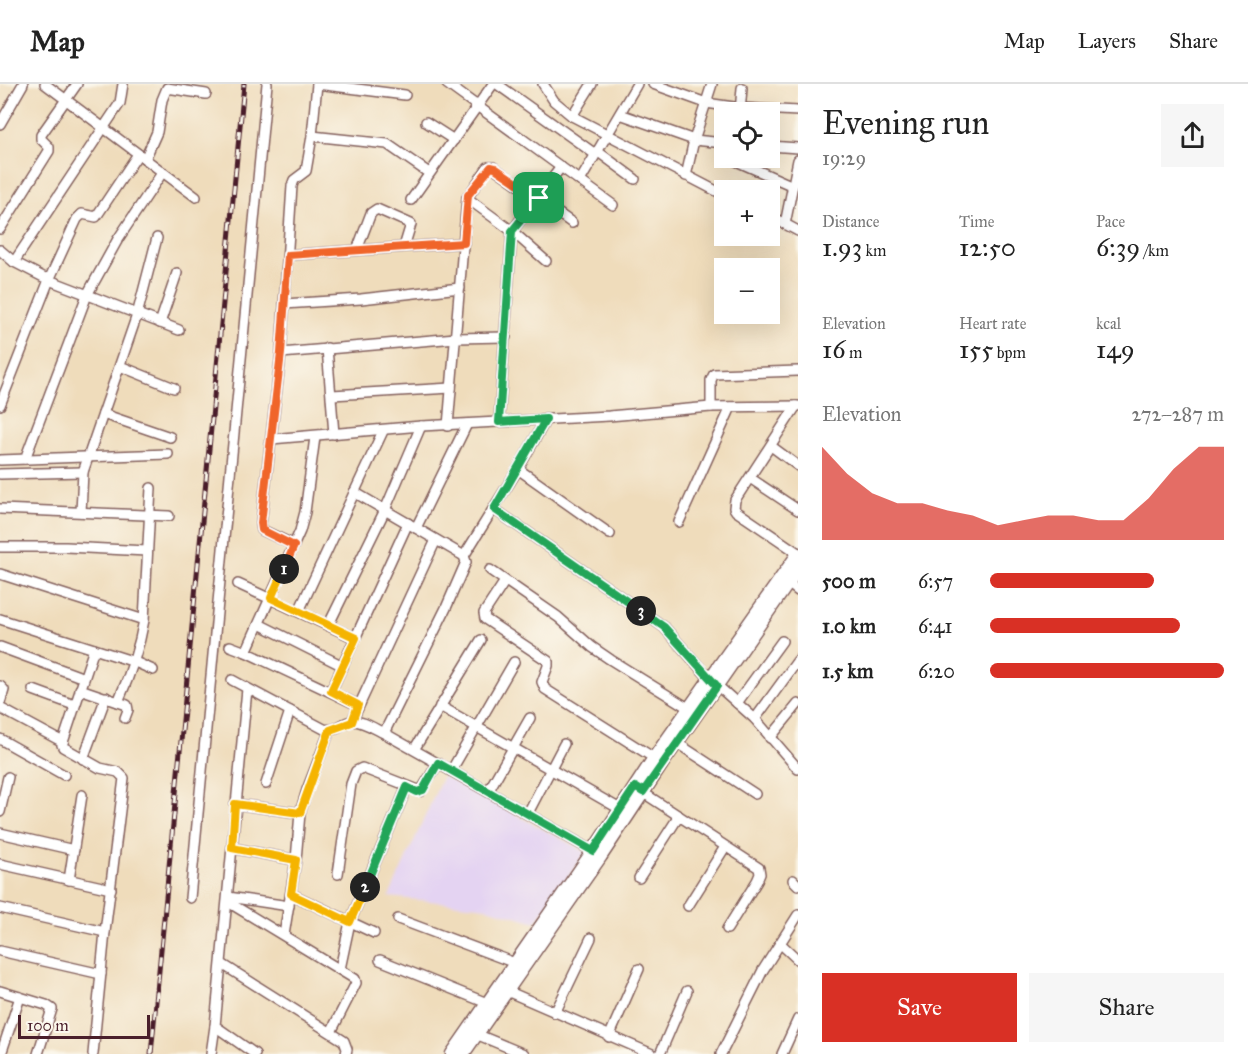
<!DOCTYPE html>
<html lang="en">
<head>
<meta charset="utf-8">
<style>
	:root { --surface:#fff; --page:#f6f6f6; --text:#222; --muted:#767676; --line:#e0e0e0; --accent:#d93025 }
	body { margin:0; font-family:"IM FELL Great Primer",serif; background:var(--page); color:var(--text); height:100vh; display:flex; flex-direction:column; font-size:22px; white-space:nowrap }
	* { box-sizing:border-box; margin:0 }
	p { font-size:20px; color:var(--muted) }
	.icon { flex:none; width:33px; height:33px; fill:none; stroke:currentColor; stroke-width:2; stroke-linecap:round; stroke-linejoin:round }
	.map { position:relative; flex:1; overflow:hidden }
	.sheet { display:flex; flex-direction:column; background:var(--surface); width:450px }
	.sheet>* { flex:none }
	.controls { position:absolute; left:714px; top:18px; display:grid; gap:12px }
	.controls a { display:grid; place-items:center; width:66px; height:66px; border-radius:0px; background:var(--surface); box-shadow:0 6px 24px #0002; font-size:30px }
	.scale { position:absolute; left:18px; bottom:15px; width:132px; box-sizing:border-box; padding-left:6px; border:3px solid #4a1f2b; border-top:0; font-size:16px; line-height:21px; white-space:nowrap; color:#4a1f2b; -webkit-text-stroke:4px #fbf7ec; paint-order:stroke }
	.pin { position:absolute; display:grid; place-items:center; width:51px; height:51px; color:#fff; margin:-26px; border-radius:12px; box-shadow:0 3px 9px #0006 }
	.km { position:absolute; width:30px; height:30px; margin:-15px; border-radius:50%; background:#222; color:#fff; font-size:16px; line-height:30px; text-align:center }
	.round { display:grid; place-items:center; flex:none; width:63px; height:63px; border-radius:0px; background:var(--page) }
	.head { display:flex; align-items:center; justify-content:space-between; height:102px; padding:0 24px }
	h1 { font-size:33px; font-weight:600; line-height:45px }
	.stats { display:grid; grid-template-columns:repeat(3,1fr); gap:9px; height:102px; padding:6px 24px }
	.stats div { display:grid; align-content:center }
	.stats b { font-size:26px; font-weight:600 }
	.stats small { font-size:16px; font-weight:400 }
	.stats p { font-size:16px }
	.chart { height:168px; padding:12px 24px }
	.chart p { display:flex; justify-content:space-between }
	.chart svg { width:100%; height:108px; margin-top:6px; fill:var(--accent); opacity:.7 }
	.action { display:flex; gap:12px; margin-top:auto; padding:12px 24px }
	.action a { flex:1; height:69px; border-radius:0px; background:var(--accent); color:#fff; font-size:24px; font-weight:600; line-height:69px; text-align:center }
	.action a+a { background:var(--page); color:var(--text) }
	ul { padding:0 24px; list-style:none; font-size:20px }
	li { display:grid; grid-template-columns:96px 72px 1fr; align-items:center; height:45px }
	li i { height:15px; border-radius:8px; background:var(--accent) }
	header { display:flex; align-items:center; gap:36px; box-sizing:border-box; height:84px; padding:0 30px; background:var(--surface); border-bottom:2px solid var(--line) }
	header strong { font-size:28px }
	nav { display:flex; gap:33px; margin-inline-start:auto; font-size:21px }
	main { display:flex; flex:1; min-height:0 }
	.map>svg:first-child { display:block }
</style>
</head>
<body>
<header>
<strong>Map</strong>
<nav><a>Map</a><a>Layers</a><a>Share</a></nav>
</header>
<main>
<div class="map">
<svg width="798" height="970" viewBox="0 0 798 970">
	<rect width="100%" height="100%" fill="#fbf7ec"/>
	<filter id="ink" filterUnits="userSpaceOnUse"><feTurbulence type="fractalNoise" baseFrequency=".0167" numOctaves="2"/><feDisplacementMap in="SourceGraphic" scale="12" xChannelSelector="R" yChannelSelector="G"/><feConvolveMatrix kernelMatrix="1 2 1 2 8 2 1 2 1" color-interpolation-filters="sRGB"/></filter>
	<filter id="wash" filterUnits="userSpaceOnUse"><feTurbulence type="fractalNoise" baseFrequency=".008" numOctaves="4" result="noise"/><feDisplacementMap in="SourceGraphic" scale="24" xChannelSelector="R" yChannelSelector="G"/><feGaussianBlur stdDeviation="1.35" result="paint"/><feColorMatrix in="noise" values="0 0 0 0 0 0 0 0 0 0 0 0 0 0 0 0 0 1.4 0 .05"/><feComposite in="paint" operator="in"/></filter>
	<g filter="url(#wash)">
		<rect width="100%" height="100%" fill="#efdcbb"/>
		<path fill="#e4d3f2" d="M443 692 586 768 536 838 479 822 389 813Z"/>
	</g>
	<g filter="url(#ink)">
		<g fill="none" stroke-linecap="round" stroke-linejoin="round">
			<defs>
				<g id="minor">
					<path d="M45 0 196 113"/>
					<path d="M317 0 405 11"/>
					<path d="M447 0 613 121"/>
					<path d="M497 0 595 70"/>
					<path d="M543 0 554 17 572 32 724 111"/>
					<path d="M653 0 706 19 741 24 798 27"/>
					<path d="M740 28 742 4"/>
					<path d="M620 30 694 56 724 59"/>
					<path d="M572 32 592 0"/>
					<path d="M426 38 454 56"/>
					<path d="M0 40 23 0"/>
					<path d="M312 52 387 60 429 89"/>
					<path d="M770 62 798 64"/>
					<path d="M597 67 635 95"/>
					<path d="M733 74 736 77 793 102"/>
					<path d="M145 75 157 48 162 16 167 4 206 10"/>
					<path d="M686 92 694 56 712 0"/>
					<path d="M580 97 637 0"/>
					<path d="M467 114 512 147 546 177"/>
					<path d="M411 116 493 0"/>
					<path d="M770 132 798 147"/>
					<path d="M785 140 798 76"/>
					<path d="M0 145 49 67V63L41 55V51L77 0"/>
					<path d="M0 166 14 178 49 196 179 246"/>
					<path d="M357 166 371 129 377 125 411 140 404 163"/>
					<path d="M288 171 464 159"/>
					<path d="M14 178 120 19 123 0"/>
					<path d="M284 220 361 215 460 204"/>
					<path d="M160 239 177 189"/>
					<path d="M327 264 334 350"/>
					<path d="M281 269 456 254 506 253"/>
					<path d="M120 282 174 304"/>
					<path d="M332 311 451 304"/>
					<path d="M0 321 49 196 77 135 82 130 96 133 138 70"/>
					<path d="M796 322 735 416 734 424 736 427 798 469"/>
					<path d="M711 323V296L714 290 798 287"/>
					<path d="M103 330 170 353"/>
					<path d="M499 338 512 147 561 83"/>
					<path d="M448 342 467 114 488 83H493L572 139"/>
					<path d="M271 355 421 342 609 332 711 323 798 322"/>
					<path d="M771 362 798 382"/>
					<path d="M25 375 87 211 118 155 162 89"/>
					<path d="M0 376 168 370"/>
					<path d="M518 385 610 450"/>
					<path d="M0 390 83 388"/>
					<path d="M750 394 798 426"/>
					<path d="M354 408 464 472 466 478 446 524 384 649"/>
					<path d="M0 425 169 432"/>
					<path d="M494 425 664 543 710 595 755 635 798 685"/>
					<path d="M81 428 83 388 137 231 157 154"/>
					<path d="M679 438 731 323"/>
					<path d="M416 444 467 340"/>
					<path d="M294 461 262 446 261 439 281 269 292 102 294 96 306 87 312 52 317 0"/>
					<path d="M0 463H66L147 467"/>
					<path d="M464 472 518 385 546 335"/>
					<path d="M490 486 558 533 592 563 611 576 690 625"/>
					<path d="M0 490 144 536"/>
					<path d="M505 497 484 529 485 535 548 577V582L542 598 545 605 654 674"/>
					<path d="M788 499 798 507"/>
					<path d="M238 500 355 554"/>
					<path d="M299 527 383 347"/>
					<path d="M0 535 135 578 153 586"/>
					<path d="M259 540 343 582"/>
					<path d="M329 540 385 426 421 342"/>
					<path d="M230 562 246 568 358 621"/>
					<path d="M0 563 84 594"/>
					<path d="M246 568 300 447 305 428 315 353"/>
					<path d="M232 596 324 645C336 648 341 639 352 637 362 636 375 645 384 649L593 767"/>
					<path d="M0 602 4 606 0 619"/>
					<path d="M80 605 127 621 128 626 125 634"/>
					<path d="M247 605 215 942 255 970"/>
					<path d="M33 606 74 621"/>
					<path d="M331 607 408 439"/>
					<path d="M118 618C130 591 139 565 144 536L151 404"/>
					<path d="M737 619 782 557"/>
					<path d="M440 622 620 725"/>
					<path d="M0 624 63 658"/>
					<path d="M755 635 798 576"/>
					<path d="M352 637 436 456"/>
					<path d="M770 654 798 620"/>
					<path d="M0 655 64 691"/>
					<path d="M677 659 755 710"/>
					<path d="M415 664 481 556"/>
					<path d="M83 675 106 613"/>
					<path d="M451 687 514 578"/>
					<path d="M266 700 290 627"/>
					<path d="M489 706 530 634"/>
					<path d="M639 706 759 784 760 790 757 797 727 845"/>
					<path d="M235 720 300 729"/>
					<path d="M0 728 8 693"/>
					<path d="M528 729 564 660"/>
					<path d="M0 749 74 766"/>
					<path d="M232 764 296 776"/>
					<path d="M0 780 111 805"/>
					<path d="M338 790 351 700 356 687 362 684 421 707 438 679"/>
					<path d="M639 794 679 732"/>
					<path d="M69 796 82 711"/>
					<path d="M793 796 798 801"/>
					<path d="M291 810 374 849"/>
					<path d="M228 813 289 822"/>
					<path d="M190 814 267 0"/>
					<path d="M228 818 355 895 356 899 331 948"/>
					<path d="M688 822 725 763"/>
					<path d="M0 824 105 848"/>
					<path d="M398 835 515 879"/>
					<path d="M284 851 296 776 300 729 307 706 330 646"/>
					<path d="M781 860 798 876"/>
					<path d="M0 867 101 890"/>
					<path d="M380 876 487 919"/>
					<path d="M222 880 344 957 347 965 346 970"/>
					<path d="M340 885 350 838 407 703"/>
					<path d="M0 907 46 921 52 925 38 970"/>
					<path d="M507 907 652 970"/>
					<path d="M555 929 591 854"/>
					<path d="M476 950 524 970"/>
					<path d="M609 953 639 885"/>
					<path d="M1 970 20 913"/>
					<path d="M93 970 105 848 124 694 118 688 100 684 63 663 62 661 94 565"/>
					<path d="M211 970 215 942"/>
					<path d="M660 970 687 907"/>
					<path d="M721 970 763 886 798 831"/>
					<path d="M782 970 798 935"/>
				</g>
				<g id="major">
					<path d="M452 970 593 767 654 674 798 470"/>
					<path d="M463 970 601 772 662 680 798 485"/>
				</g>
			</defs>
			<use href="#minor" stroke="#84615d" stroke-width="12"/>
			<use href="#major" stroke="#84615d" stroke-width="15"/>
			<use href="#minor" stroke="#fff" stroke-width="9"/>
			<use href="#major" stroke="#fff" stroke-width="12"/>
			<defs>
				<path id="rail" d="M151 970 244 0"/>
			</defs>
			<use href="#rail" stroke="#4a1f2b" stroke-width="5"/>
			<use href="#rail" stroke="#fbf7ec" stroke-width="3" stroke-dasharray="9" stroke-linecap="butt"/>
		</g>
	</g>
	<g fill="none" stroke-linecap="round" stroke-linejoin="round" filter="url(#ink)">
		<defs>
			<path id="split-1" d="M284 485 294 462 262 446 261 439 281 269 288 171 464 159 468 111 491 83 495 84 539 114"/>
			<path id="split-2" d="M284 485 271 514 356 554 331 607 358 621 352 638 330 646 300 729 235 720 232 764 296 776 291 810 350 838 365 803"/>
			<path id="split-3" d="M365 803 407 703 417 708 423 706 438 679 593 767 635 703 643 708 717 602 664 543 641 527"/>
			<path id="split-4" d="M539 114 512 147 499 338 546 335 494 425 641 527"/>
		</defs>
		<use href="#split-1" stroke="#fff" stroke-width="12"/>
		<use href="#split-2" stroke="#fff" stroke-width="12"/>
		<use href="#split-3" stroke="#fff" stroke-width="12"/>
		<use href="#split-4" stroke="#fff" stroke-width="12"/>
		<use href="#split-1" stroke="#f0652b" stroke-width="8"/>
		<use href="#split-2" stroke="#f5b400" stroke-width="8"/>
		<use href="#split-3" stroke="#22a559" stroke-width="8"/>
		<use href="#split-4" stroke="#22a559" stroke-width="8"/>
	</g>
</svg>
<div class="controls">
<a><svg class="icon" aria-label="locate" viewBox="0 0 24 24"><circle cx="12" cy="12" r="6"/><path d="M12 2v4M12 18v4M2 12h4M18 12h4"/></svg></a>
<a>+</a>
<a>−</a>
</div>
<div class="scale">100 m</div>
<div class="pin" style="left:539px;top:114px;background:#1e9e55"><svg class="icon" aria-label="arrive" viewBox="0 0 24 24"><path d="M6 21V4h12l-3 4 3 4H6"/></svg></div>
<b class="km" style="left:284px;top:485px">1</b>
<b class="km" style="left:365px;top:803px">2</b>
<b class="km" style="left:641px;top:527px">3</b>
</div>
<section class="sheet">
<div class="head"><div><h1>Evening run</h1><p>19:29</p></div><a class="round"><svg class="icon" aria-label="share" viewBox="0 0 24 24"><path d="M12 15V3M7 8l5-5 5 5M5 13v7h14v-7"/></svg></a></div>
<div class="stats">
<div><p>Distance</p><b>1.93<small> km</small></b></div>
<div><p>Time</p><b>12:50</b></div>
<div><p>Pace</p><b>6:39<small> /km</small></b></div>
</div>
<div class="stats">
<div><p>Elevation</p><b>16<small> m</small></b></div>
<div><p>Heart rate</p><b>155<small> bpm</small></b></div>
<div><p>kcal</p><b>149</b></div>
</div>
<div class="chart"><p><span>Elevation</span>272–287 m</p>
<svg viewBox="0 0 160 44" preserveAspectRatio="none"><path d="M0 44V6L10 17L20 25L30 29L40 29L50 32L60 34L70 38L80 36L90 34L100 34L110 36L120 36L130 27L140 15L150 6L160 6V44z"/></svg>
</div>
<ul>
<li><b>500 m</b>6:57<i style="width:70%"></i></li>
<li><b>1.0 km</b>6:41<i style="width:81%"></i></li>
<li><b>1.5 km</b>6:20<i style="width:100%"></i></li>
</ul>
<div class="action"><a>Save</a><a>Share</a></div>
</section>
</main>
</body>
</html>
